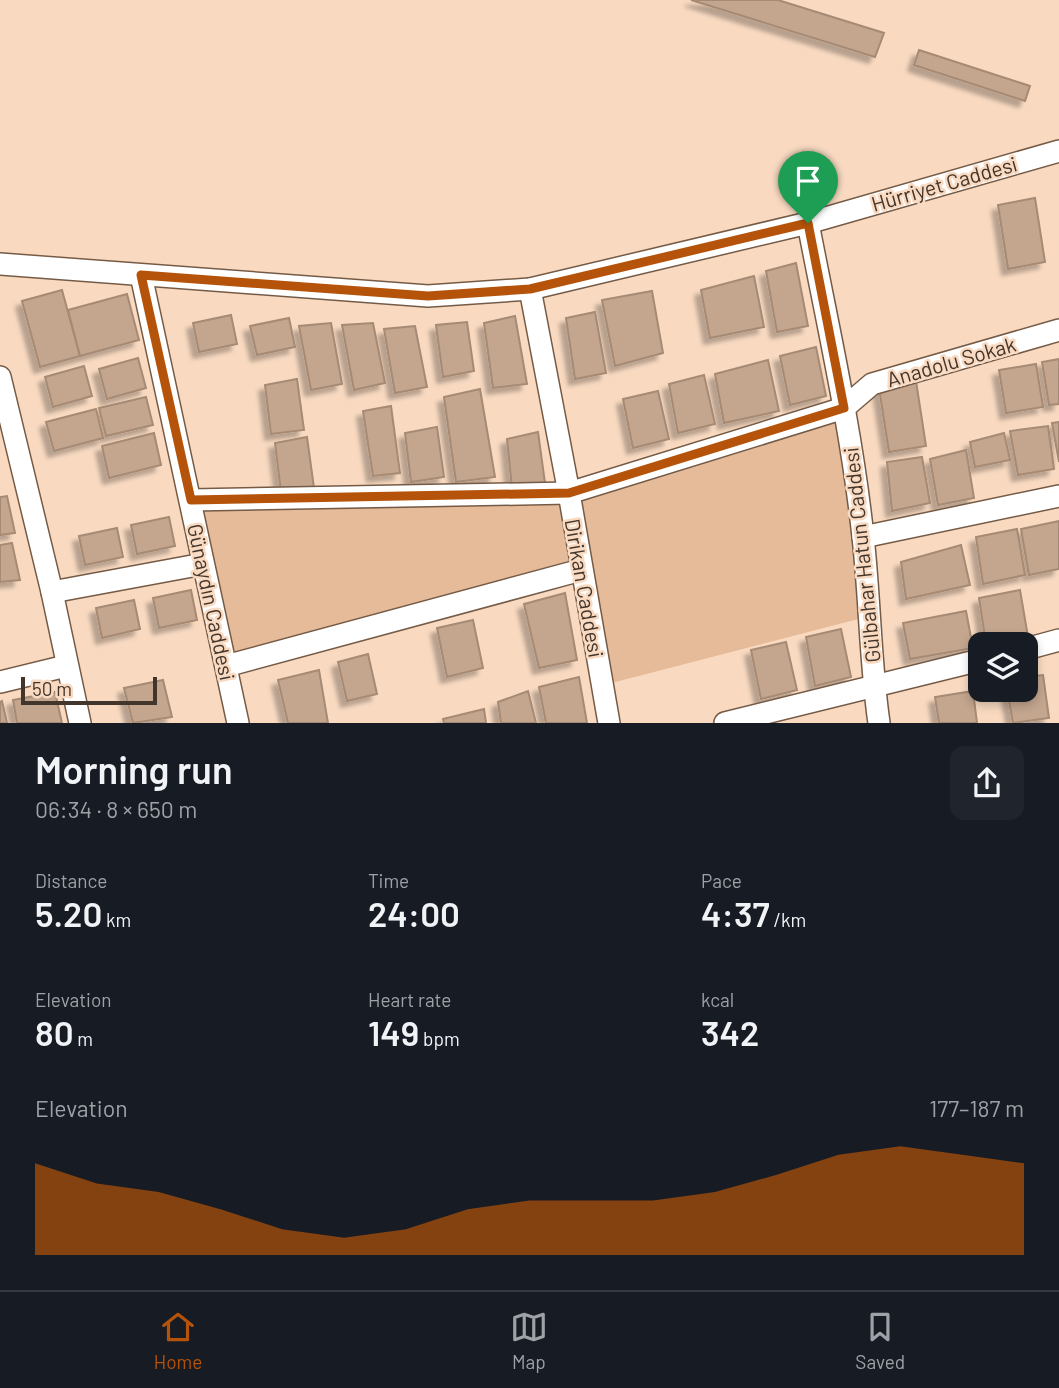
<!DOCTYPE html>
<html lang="en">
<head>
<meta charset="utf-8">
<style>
	:root { --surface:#171b24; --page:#20242c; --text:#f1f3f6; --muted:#9ea1a6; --line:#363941; --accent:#b45309 }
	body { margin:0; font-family:Barlow,sans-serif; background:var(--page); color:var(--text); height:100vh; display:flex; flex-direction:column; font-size:26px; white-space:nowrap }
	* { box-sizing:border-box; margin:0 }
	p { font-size:23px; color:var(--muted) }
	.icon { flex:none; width:38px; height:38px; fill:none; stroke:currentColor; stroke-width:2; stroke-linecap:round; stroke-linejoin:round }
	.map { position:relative; height:723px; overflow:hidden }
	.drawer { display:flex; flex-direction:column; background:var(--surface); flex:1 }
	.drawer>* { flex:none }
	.tools { position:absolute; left:968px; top:632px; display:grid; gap:14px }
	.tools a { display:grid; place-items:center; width:70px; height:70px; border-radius:14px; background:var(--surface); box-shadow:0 4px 10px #0003; font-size:35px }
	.scale { position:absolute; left:21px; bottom:18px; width:136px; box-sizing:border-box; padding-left:7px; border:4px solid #42362c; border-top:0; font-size:19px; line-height:24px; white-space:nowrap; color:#42362c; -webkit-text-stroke:5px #f9dac1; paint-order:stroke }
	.pin { position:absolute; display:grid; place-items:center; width:60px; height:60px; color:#fff; margin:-72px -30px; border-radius:50% 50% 50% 0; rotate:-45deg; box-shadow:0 0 7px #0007 }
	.pin .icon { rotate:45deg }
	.round { display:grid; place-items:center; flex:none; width:74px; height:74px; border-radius:14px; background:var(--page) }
	.headline { display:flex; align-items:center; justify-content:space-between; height:119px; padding:0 35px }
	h1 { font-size:38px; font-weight:600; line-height:52px }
	.metrics { display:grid; grid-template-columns:repeat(3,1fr); gap:10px; height:119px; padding:7px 35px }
	.metrics div { display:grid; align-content:center }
	.metrics b { font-size:35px; font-weight:600 }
	.metrics small { font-size:19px; font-weight:400 }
	.metrics p { font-size:19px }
	.chart { height:196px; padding:14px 35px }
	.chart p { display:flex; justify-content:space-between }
	.chart svg { width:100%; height:126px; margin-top:7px; fill:var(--accent); opacity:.7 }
	.dock { display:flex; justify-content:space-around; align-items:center; height:98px; border-top:2px solid var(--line); background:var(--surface); font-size:19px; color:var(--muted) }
	.dock a { display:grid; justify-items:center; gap:4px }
	.dock .current { color:var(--accent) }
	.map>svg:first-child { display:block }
</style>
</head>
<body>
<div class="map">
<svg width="1059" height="723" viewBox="0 0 1059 723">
	<defs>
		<filter id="shadow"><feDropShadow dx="-6" dy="6" stdDeviation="2" flood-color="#0004"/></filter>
	</defs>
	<rect width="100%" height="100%" fill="#f9dac1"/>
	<path fill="#e6bb99" d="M843 407 870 616 604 685 580 570 226 666 191 500 569 494Z"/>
	<g fill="#c4a68f" stroke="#a68a73" stroke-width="2" filter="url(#shadow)">
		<path d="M691 0H778L884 33 875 57Z"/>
		<path d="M919 50 1030 86 1025 101 914 65Z"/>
		<path d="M1035 198 1045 262 1008 269 998 205Z"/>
		<path d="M796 263 808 326 777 332 766 271Z"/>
		<path d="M754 276 764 327 710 338 701 290Z"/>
		<path d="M62 290 80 356 40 367 22 301Z"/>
		<path d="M652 291 663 353 615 366 602 300Z"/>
		<path d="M127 294 139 340 80 356 68 310Z"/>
		<path d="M595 312 606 373 575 379 566 318Z"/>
		<path d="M231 315 237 344 199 352 193 323Z"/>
		<path d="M515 316 527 384 493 388 484 323Z"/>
		<path d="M289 318 295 347 257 355 250 326Z"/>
		<path d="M467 322 474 371 443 377 436 325Z"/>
		<path d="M331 323 342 384 311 390 299 326Z"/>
		<path d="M373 323 385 383 354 390 342 325Z"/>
		<path d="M415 326 427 387 395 393 384 329Z"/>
		<path d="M816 347 826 396 790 405 780 356Z"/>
		<path d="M138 358 146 388 107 399 99 369Z"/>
		<path d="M1059 359V404L1049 405 1042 362Z"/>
		<path d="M768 360 779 411 724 423 715 374Z"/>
		<path d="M1036 364 1043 407 1006 413 999 370Z"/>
		<path d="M84 366 92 396 53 407 45 377Z"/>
		<path d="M704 375 715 424 678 433 669 384Z"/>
		<path d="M297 379 304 430 271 434 265 385Z"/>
		<path d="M916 381 926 446 889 452 879 388Z"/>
		<path d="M480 389 495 477 456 482 444 397Z"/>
		<path d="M658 391 669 439 633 448 623 399Z"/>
		<path d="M146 397 153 425 106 436 99 408Z"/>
		<path d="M391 406 400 473 373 476 363 411Z"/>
		<path d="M96 409 103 438 54 451 46 422Z"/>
		<path d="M1059 422V462L1052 423Z"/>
		<path d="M1048 426 1054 469 1018 475 1010 431Z"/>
		<path d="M437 427 444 477 411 482 405 433Z"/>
		<path d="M538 432 545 483 512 488 507 439Z"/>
		<path d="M154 433 161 465 109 478 102 446Z"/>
		<path d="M1004 433 1010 460 975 467 970 442Z"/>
		<path d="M307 437 314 488 281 492 275 443Z"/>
		<path d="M966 450 974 498 938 505 930 459Z"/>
		<path d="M922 457 930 503 892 511 887 462Z"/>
		<path d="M7 496 15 533 0 535V497Z"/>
		<path d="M169 517 175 546 137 554 131 525Z"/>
		<path d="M1059 521V569L1029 575 1021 529Z"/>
		<path d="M117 528 123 557 85 565 79 536Z"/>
		<path d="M1017 529 1025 575 983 584 976 537Z"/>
		<path d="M12 543 20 580 0 582V545Z"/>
		<path d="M961 545 970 585 906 599 901 562Z"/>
		<path d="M191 590 197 620 159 628 153 598Z"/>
		<path d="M1020 590 1028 637 986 644 979 598Z"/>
		<path d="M565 593 577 660 539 668 524 604Z"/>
		<path d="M134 600 140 629 102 638 96 608Z"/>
		<path d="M966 611 973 648 910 659 903 623Z"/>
		<path d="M473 620 483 668 447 677 437 628Z"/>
		<path d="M841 629 851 677 815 686 806 637Z"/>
		<path d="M786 642 797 690 761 699 751 650Z"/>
		<path d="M368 654 377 694 347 701 338 662Z"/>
		<path d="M319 670 328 723H288L278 680Z"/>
		<path d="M1043 675 1049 718 1013 723 1007 690H1026V677Z"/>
		<path d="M579 677 587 723H546L539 687Z"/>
		<path d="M163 680 172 717 133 723 124 688Z"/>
		<path d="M528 691 536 723H501L498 702Z"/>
		<path d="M973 691 977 723H939L935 697Z"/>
		<path d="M55 692 62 723H17L13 700Z"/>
		<path d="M2 701 7 723H0V702Z"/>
		<path d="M484 709 486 723H444L443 719Z"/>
	</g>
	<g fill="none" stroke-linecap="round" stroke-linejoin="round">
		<defs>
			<g id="minor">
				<path d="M808 223C828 327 852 432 863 537 870 599 870 661 879 723"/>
				<path d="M0 264 428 296 530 289 808 223 1059 151"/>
				<path d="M141 275 238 723"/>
				<path d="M530 289 569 493 609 723"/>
				<path d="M0 377 52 592 80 723"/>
				<path d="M191 500 569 493 844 408 872 384 1059 330"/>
				<path d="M863 537 1059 496"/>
				<path d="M52 592 203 564"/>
				<path d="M1026 649 1059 640"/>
				<path d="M226 666 581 570"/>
				<path d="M0 682 66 666"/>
				<path d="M725 723 980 660"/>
			</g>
		</defs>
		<use href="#minor" stroke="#755b46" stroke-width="24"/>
		<use href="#minor" stroke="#fff" stroke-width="21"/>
	</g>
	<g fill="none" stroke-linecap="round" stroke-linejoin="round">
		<defs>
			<path id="route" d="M808 223 844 408 569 493 191 500 141 275 428 296 530 289Z"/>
		</defs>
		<use href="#route" stroke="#fff" stroke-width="14"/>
		<use href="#route" stroke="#b45309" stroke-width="9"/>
	</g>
	<g text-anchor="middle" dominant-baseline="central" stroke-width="5" stroke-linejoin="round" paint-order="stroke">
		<g font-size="21" fill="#42362c" stroke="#f9dac1">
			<text transform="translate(944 183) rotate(-16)">Hürriyet Caddesi</text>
			<text transform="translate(951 361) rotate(-16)">Anadolu Sokak</text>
			<text transform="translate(861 555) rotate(-96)">Gülbahar Hatun Caddesi</text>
			<text transform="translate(585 588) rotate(80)">Dirikan Caddesi</text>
			<text transform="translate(212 602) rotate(78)">Günaydın Caddesi</text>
		</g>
	</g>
</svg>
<div class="tools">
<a><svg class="icon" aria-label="layers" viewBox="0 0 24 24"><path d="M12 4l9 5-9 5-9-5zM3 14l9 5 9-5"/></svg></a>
</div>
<div class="scale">50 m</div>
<div class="pin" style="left:808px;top:223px;background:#1e9e55"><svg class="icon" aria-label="arrive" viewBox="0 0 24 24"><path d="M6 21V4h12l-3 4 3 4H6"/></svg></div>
</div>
<section class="drawer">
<div class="headline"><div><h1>Morning run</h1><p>06:34 · 8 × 650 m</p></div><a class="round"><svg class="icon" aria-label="share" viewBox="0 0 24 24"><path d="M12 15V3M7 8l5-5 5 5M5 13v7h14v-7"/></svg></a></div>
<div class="metrics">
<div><p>Distance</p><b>5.20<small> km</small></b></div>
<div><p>Time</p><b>24:00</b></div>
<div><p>Pace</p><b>4:37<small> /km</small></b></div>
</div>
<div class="metrics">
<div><p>Elevation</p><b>80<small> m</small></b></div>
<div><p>Heart rate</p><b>149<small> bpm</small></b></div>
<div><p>kcal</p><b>342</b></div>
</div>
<div class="chart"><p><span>Elevation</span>177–187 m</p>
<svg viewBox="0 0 160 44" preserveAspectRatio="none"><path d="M0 44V12L10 19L20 22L30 28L40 35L50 38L60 35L70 28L80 25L90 25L100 25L110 22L120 16L130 9L140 6L150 9L160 12V44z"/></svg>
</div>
</section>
<nav class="dock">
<a class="current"><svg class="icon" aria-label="home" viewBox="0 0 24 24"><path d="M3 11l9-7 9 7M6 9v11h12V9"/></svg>Home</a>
<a><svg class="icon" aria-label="map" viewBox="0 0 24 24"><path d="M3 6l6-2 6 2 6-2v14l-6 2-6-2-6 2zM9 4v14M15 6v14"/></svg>Map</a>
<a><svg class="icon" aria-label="saved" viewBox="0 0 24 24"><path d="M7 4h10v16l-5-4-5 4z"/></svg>Saved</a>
</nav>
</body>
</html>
